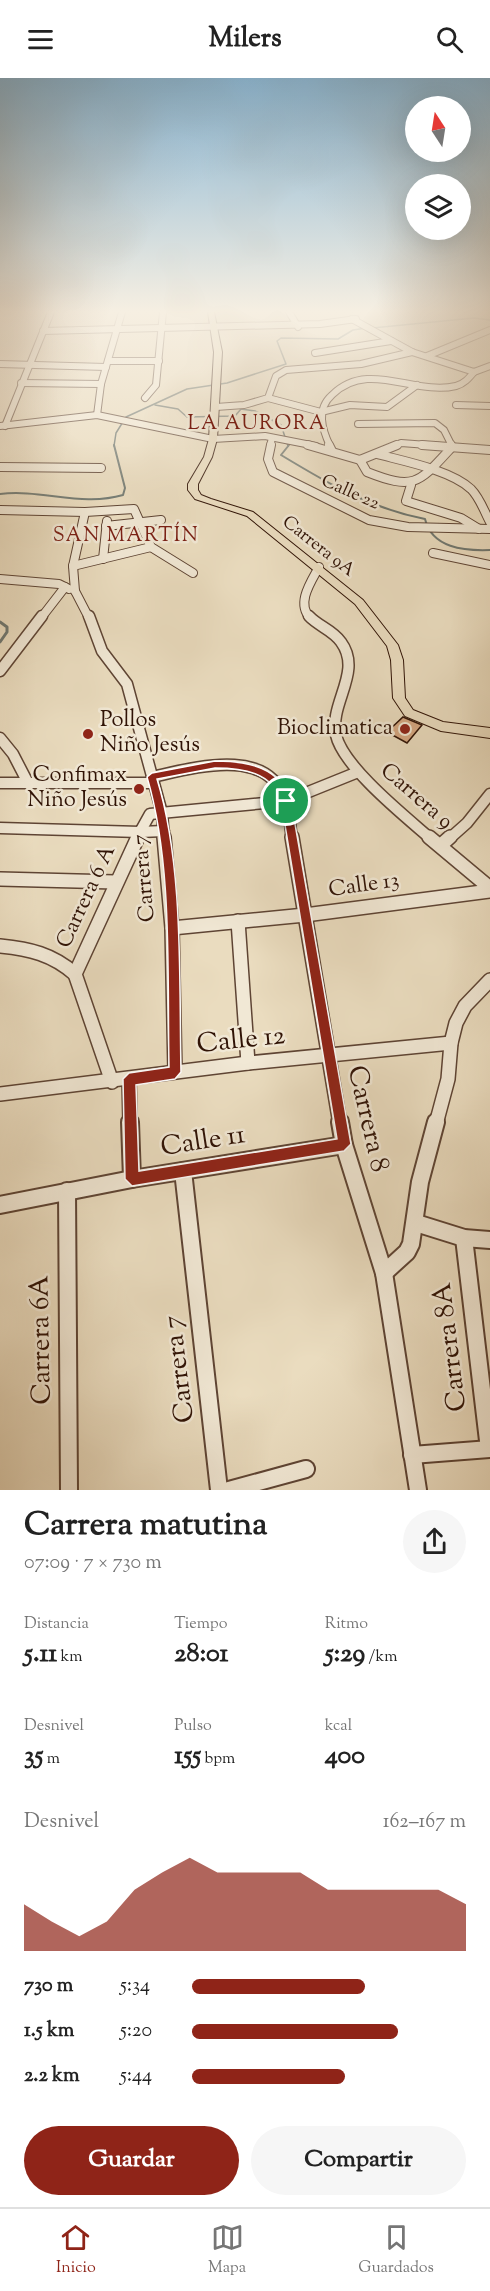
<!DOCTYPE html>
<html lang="es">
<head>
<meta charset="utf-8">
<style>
	:root { --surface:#fff; --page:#f6f6f6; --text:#222; --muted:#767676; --line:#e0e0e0; --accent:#8f2418 }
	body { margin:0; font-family:"Sorts Mill Goudy",serif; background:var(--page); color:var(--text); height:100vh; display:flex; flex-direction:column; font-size:22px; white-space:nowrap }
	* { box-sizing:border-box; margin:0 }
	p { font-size:20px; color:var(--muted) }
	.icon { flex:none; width:33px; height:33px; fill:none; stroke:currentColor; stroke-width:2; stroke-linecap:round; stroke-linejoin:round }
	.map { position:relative; height:1412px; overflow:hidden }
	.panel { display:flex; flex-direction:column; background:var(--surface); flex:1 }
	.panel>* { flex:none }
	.needle { width:39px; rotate:348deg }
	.tools { position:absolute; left:405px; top:18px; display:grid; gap:12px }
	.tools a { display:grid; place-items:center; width:66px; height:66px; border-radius:50%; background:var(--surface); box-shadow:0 6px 24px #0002; font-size:30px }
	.pin { position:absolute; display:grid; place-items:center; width:51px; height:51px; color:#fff; margin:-26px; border:3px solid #fff; border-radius:50%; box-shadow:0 2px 6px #0007 }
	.round { display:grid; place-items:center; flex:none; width:63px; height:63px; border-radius:32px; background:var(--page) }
	.overview { display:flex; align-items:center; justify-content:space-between; height:102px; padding:0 24px }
	h1 { font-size:33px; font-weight:700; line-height:45px }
	.figures { display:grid; grid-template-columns:repeat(3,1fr); gap:9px; height:102px; padding:6px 24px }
	.figures div { display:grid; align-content:center }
	.figures b { font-size:26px; font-weight:700 }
	.figures small { font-size:16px; font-weight:400 }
	.figures p { font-size:16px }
	.chart { height:168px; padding:12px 24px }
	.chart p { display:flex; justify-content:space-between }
	.chart svg { width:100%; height:108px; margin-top:6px; fill:var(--accent); opacity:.7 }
	.action { display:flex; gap:12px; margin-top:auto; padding:12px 24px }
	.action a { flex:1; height:69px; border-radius:36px; background:var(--accent); color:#fff; font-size:24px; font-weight:700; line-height:69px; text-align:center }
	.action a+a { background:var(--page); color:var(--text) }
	ul { padding:0 24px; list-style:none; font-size:20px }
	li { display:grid; grid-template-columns:96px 72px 1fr; align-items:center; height:45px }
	li i { height:15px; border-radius:8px; background:var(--accent) }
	header { display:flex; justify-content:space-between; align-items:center; height:78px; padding:0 24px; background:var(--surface); font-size:27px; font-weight:700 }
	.dock { display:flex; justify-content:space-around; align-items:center; height:84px; border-top:2px solid var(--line); background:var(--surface); font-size:16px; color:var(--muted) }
	.dock a { display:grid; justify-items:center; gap:3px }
	.dock .active { color:var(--accent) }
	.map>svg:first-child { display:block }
</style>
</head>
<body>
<header><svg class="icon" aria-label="menu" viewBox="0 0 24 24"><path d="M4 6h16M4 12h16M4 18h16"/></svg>Milers<svg class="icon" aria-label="search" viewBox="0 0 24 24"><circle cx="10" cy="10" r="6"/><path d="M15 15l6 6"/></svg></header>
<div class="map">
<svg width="490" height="1412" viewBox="0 0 490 1412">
	<rect width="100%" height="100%" fill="#eadcbf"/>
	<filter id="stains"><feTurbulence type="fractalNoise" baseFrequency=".00333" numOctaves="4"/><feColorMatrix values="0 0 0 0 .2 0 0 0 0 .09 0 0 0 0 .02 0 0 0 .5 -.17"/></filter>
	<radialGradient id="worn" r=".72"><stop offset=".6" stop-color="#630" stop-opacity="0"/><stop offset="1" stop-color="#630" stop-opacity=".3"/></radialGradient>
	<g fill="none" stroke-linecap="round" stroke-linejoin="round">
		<g stroke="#6f7770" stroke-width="1.5">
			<path d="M372 250 474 240 490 242"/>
			<path d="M155 327 178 331 187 339 235 338 241 331 255 333 281 347 288 368"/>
			<path d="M114 368 116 355 126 339 187 311 227 305 286 286 277 263 281 260 338 261 353 252 366 250"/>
		</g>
		<g stroke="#6f7770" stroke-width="2">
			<path d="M289 367 281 377C329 406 369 430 425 441 432 470 464 473 490 472"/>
			<path d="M0 416C42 411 82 429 123 417L125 410 114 367"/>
		</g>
		<path stroke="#6f7770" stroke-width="3" d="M0 544 7 549V554L0 564"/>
	</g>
	<path fill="#d6a882" stroke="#2f1205" stroke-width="1.5" d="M403 639 422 647 407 665 387 654Z"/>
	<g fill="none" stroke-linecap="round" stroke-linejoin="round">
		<defs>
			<g id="minor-far4">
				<path d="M289 234 298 249"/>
				<path d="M352 241 412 274 474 294 490 288"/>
				<path d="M43 253 320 246 356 241"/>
				<path d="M315 275 391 263"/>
				<path d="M427 278 490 252"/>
				<path d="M108 283H159"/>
				<path d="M0 286 106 289"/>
				<path d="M21 305 101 306"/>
				<path d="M145 320 156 307 163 234"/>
				<path d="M268 320 321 334 350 327 387 329 417 307"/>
				<path d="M456 327 490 328"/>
				<path d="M216 329 244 327 268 320 276 298 286 292 361 286 412 274"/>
				<path d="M97 337 101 306 122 234"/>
				<path d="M358 346 435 345 444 352 452 368"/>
				<path d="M0 348 97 337 213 361 265 358 316 368"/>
				<path d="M5 348 51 234"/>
				<path d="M270 368 272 360"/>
				<path d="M330 368C322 351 316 331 332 317 368 281 414 318 456 308 464 306 469 300 474 294"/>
				<path d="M393 368 401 365 441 368"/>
			</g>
			<g id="minor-far3">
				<path d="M271 367 268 381 273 394 369 442 408 449 490 451"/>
				<path d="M308 367 360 382 397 367"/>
				<path d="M329 367 332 373"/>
				<path d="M422 367 490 372"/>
				<path d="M377 376C403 383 451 392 471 411 480 420 484 433 490 444"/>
				<path d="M360 382 367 394C415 413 419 405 452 369L451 367"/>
				<path d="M0 389 101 390"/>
				<path d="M411 407 406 423 461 440 479 451"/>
				<path d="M0 432 85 434 134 431 151 469 193 495"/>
				<path d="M106 448 161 442"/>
				<path d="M433 475 490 487"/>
				<path d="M103 481 107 443"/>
				<path d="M73 488 151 469"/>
				<path d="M0 501 59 506 69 511"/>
				<path d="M75 513 89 540"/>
				<path d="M75 513 73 488 85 434"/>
				<path d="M41 540 65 509"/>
				<path d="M310 540C296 525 311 504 319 489"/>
			</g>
			<g id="minor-far2">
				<path d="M89 538 102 573 127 606 162 735 164 761"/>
				<path d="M309 538C318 548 333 552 341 564 363 594 329 625 336 657 343 689 406 739 431 761"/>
				<path d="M0 593 42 538"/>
				<path d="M0 660 13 676 28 705"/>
				<path d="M152 699C193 690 269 667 286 724 290 736 290 749 292 761"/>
				<path d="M0 705H153"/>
				<path d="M0 750 140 754 150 736 286 723 358 694"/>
				<path d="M137 761 140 754 164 753"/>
				<path d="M449 761 467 745 490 716"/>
			</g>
			<g id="minor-far1">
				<path d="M164 759 172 850 175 994"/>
				<path d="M292 759 340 1046"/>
				<path d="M429 759 490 810"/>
				<path d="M441 767 450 759"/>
				<path d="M0 801 115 804"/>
				<path d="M238 843 248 985"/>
				<path d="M172 850 305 837 490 813"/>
				<path d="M0 868C30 871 52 876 75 896"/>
				<path d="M129 1001 130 1046"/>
				<path d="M112 1004 75 896 138 759"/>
				<path d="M0 1016 248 985 451 965"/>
				<path d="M436 1046 448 1001 451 965 456 945 465 928 490 902"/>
			</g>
			<g id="minor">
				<path d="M130 1044 132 1101"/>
				<path d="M340 1044 344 1067 384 1195 418 1412"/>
				<path d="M183 1093 219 1412"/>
				<path d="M67 1113 69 1412"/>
				<path d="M0 1127 132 1101 344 1067"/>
				<path d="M416 1145 464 1160 490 1162"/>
				<path d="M464 1160 489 1371"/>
				<path d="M384 1195 407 1174 411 1166 420 1104 436 1044"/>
				<path d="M412 1377 490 1371"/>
				<path d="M229 1412 306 1391"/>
			</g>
			<path id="major" d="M208 234H214L222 274 217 361 212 379 198 406V412L201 417 211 421 253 434 363 522 398 567 403 582 405 620 413 632 443 644 490 650V660L441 653 405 638 393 620 391 582 387 568 355 526 247 438 195 421 188 412V406L204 379 209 361 214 274Z"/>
		</defs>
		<use href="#minor-far4" stroke="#5e4434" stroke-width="8"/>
		<use href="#minor-far3" stroke="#5e4434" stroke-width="10"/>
		<use href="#minor-far2" stroke="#5e4434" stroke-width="13"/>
		<use href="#minor-far1" stroke="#5e4434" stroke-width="16"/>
		<use href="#minor" stroke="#5e4434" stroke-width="20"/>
		<use href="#major" stroke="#2f1205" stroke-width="2"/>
		<use href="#minor-far4" stroke="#f1e8d5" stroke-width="6"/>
		<use href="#minor-far3" stroke="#f1e8d5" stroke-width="8"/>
		<use href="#minor-far2" stroke="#f1e8d5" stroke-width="10"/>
		<use href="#minor-far1" stroke="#f1e8d5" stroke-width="13"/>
		<use href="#minor" stroke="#f1e8d5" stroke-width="16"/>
		<use href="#major" fill="#eadcbf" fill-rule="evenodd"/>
	</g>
	<linearGradient id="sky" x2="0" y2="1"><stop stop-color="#88b6d5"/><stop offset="0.54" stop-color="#f6efe2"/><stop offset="1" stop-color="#f6efe2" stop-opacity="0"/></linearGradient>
	<rect width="490" height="432" fill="url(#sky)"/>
	<path fill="#8f2418" stroke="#fff" stroke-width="1.5" fill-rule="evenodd" d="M215 683C248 683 280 689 291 723L351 1066 344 1073 132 1108 125 1101 123 1001 129 995 169 989C167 896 173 787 147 699L152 695ZM215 690C243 690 272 694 281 723L337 1061 139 1093 136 1007 175 1001 181 994C179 903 184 788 157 701Z"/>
	<g fill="#8f2418" stroke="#f1e8d5" stroke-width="2">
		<circle cx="405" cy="651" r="6"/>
		<circle cx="88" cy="656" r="6"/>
		<circle cx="139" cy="711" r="6"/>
	</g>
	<g text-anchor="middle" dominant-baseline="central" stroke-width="5" stroke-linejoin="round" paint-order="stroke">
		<g font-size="18" fill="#2f1205" stroke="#f1e8d5">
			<text transform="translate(350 415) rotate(24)">Calle 22</text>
			<text transform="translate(318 469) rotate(38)">Carrera 9A</text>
		</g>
		<g font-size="20" letter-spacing="1.5" fill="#7a1f14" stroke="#f1e8d5">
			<text x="257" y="346">LA AURORA</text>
			<text x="126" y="458">SAN MARTÍN</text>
		</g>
		<g font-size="22" fill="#2f1205" stroke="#f1e8d5" text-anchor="end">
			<text x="100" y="643" text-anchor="start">Pollos<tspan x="100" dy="25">Niño Jesús</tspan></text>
			<text x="393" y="651">Bioclimatica</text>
			<text x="127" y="698">Confimax<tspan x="127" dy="25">Niño Jesús</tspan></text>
		</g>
		<g font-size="22" fill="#2f1205" stroke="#f1e8d5">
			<text transform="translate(416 719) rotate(41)">Carrera 9</text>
			<text transform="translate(145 800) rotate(-95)">Carrera 7</text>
			<text transform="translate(364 808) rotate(-8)">Calle 13</text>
			<text transform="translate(87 819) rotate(-65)">Carrera 6 A</text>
		</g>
		<g font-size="27" fill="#2f1205" stroke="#f1e8d5">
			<text transform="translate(241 963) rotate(-6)">Calle 12</text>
			<text transform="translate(367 1041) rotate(77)">Carrera 8</text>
			<text transform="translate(203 1064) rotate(-9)">Calle 11</text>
			<text transform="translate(42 1262) rotate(-91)">Carrera 6A</text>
			<text transform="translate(451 1269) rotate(-97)">Carrera 8A</text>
			<text transform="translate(180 1291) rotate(-97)">Carrera 7</text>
		</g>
	</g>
	<rect width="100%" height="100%" filter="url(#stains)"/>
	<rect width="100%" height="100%" fill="url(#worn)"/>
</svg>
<div class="tools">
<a><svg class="needle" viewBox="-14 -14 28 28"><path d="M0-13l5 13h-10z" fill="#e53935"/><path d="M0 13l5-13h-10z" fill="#767676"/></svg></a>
<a><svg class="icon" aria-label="layers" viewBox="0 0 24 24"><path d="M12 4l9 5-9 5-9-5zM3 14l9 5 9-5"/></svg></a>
</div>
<div class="pin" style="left:286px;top:723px;background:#1e9e55"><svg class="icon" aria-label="arrive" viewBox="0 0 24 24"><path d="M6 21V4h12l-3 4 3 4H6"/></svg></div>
</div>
<section class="panel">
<div class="overview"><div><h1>Carrera matutina</h1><p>07:09 · 7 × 730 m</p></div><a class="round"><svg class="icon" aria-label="share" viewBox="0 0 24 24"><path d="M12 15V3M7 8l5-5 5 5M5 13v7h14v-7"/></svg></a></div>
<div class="figures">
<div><p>Distancia</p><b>5.11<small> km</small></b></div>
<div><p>Tiempo</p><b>28:01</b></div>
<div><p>Ritmo</p><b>5:29<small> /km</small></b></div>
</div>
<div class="figures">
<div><p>Desnivel</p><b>35<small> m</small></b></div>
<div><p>Pulso</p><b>155<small> bpm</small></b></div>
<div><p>kcal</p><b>400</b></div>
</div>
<div class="chart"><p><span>Desnivel</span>162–167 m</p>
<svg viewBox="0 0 160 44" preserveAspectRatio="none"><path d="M0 44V25L10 32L20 38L30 32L40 19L50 12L60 6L70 12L80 12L90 12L100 12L110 19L120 19L130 19L140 19L150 19L160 25V44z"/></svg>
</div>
<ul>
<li><b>730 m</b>5:34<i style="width:63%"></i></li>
<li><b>1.5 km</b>5:20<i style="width:75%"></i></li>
<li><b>2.2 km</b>5:44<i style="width:56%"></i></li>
</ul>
<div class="action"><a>Guardar</a><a>Compartir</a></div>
</section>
<nav class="dock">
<a class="active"><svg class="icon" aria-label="home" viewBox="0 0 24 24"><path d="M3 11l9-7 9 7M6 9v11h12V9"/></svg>Inicio</a>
<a><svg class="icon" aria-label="map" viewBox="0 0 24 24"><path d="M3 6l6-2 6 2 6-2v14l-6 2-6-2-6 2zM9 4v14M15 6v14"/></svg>Mapa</a>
<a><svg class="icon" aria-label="saved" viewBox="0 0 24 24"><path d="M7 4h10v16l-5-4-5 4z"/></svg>Guardados</a>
</nav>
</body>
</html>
